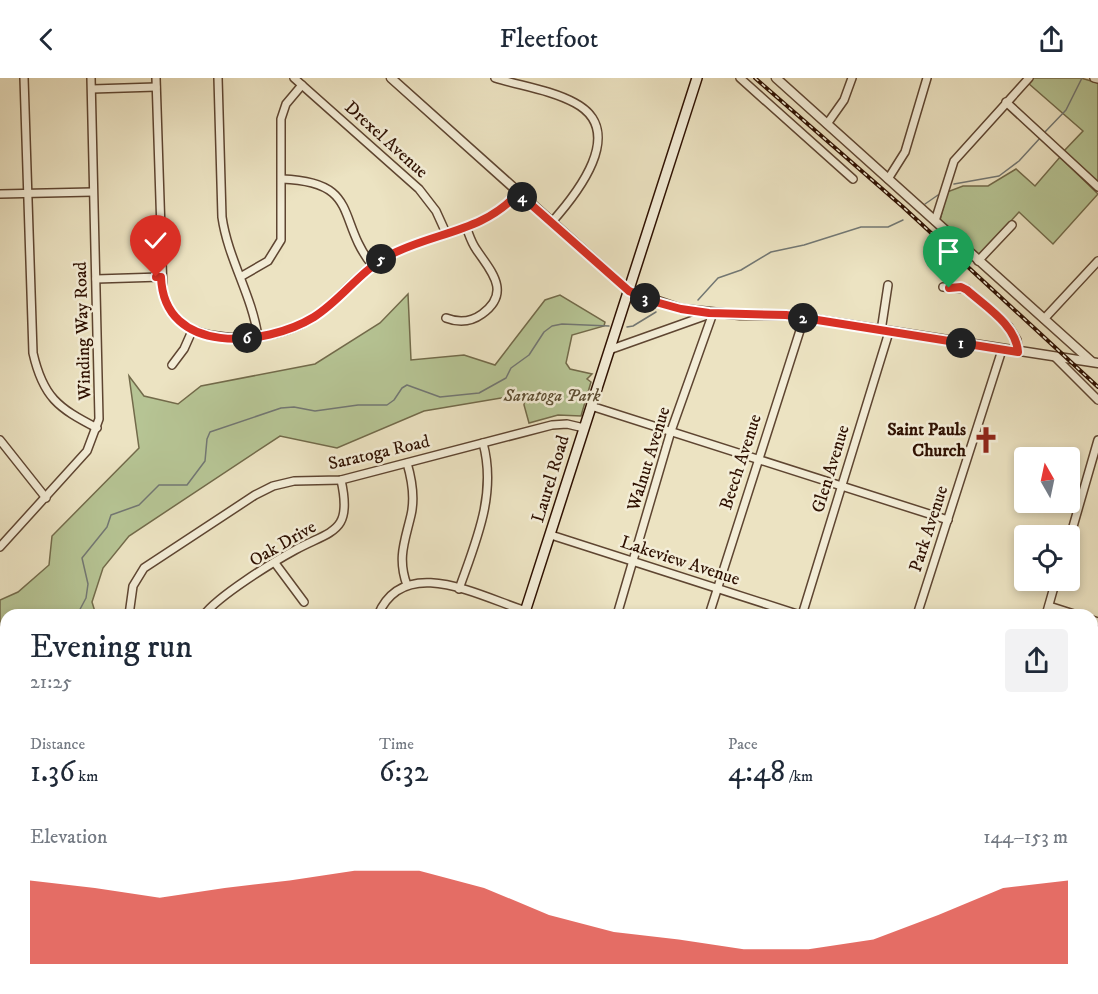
<!DOCTYPE html>
<html lang="en">
<head>
<meta charset="utf-8">
<style>
	:root { --surface:#fff; --page:#f2f2f3; --text:#1f2937; --muted:#747a83; --accent:#d93025 }
	body { margin:0; font-family:"IM FELL DW Pica",serif; background:var(--page); color:var(--text); height:100vh; display:flex; flex-direction:column; font-size:22px; white-space:nowrap }
	* { box-sizing:border-box; margin:0 }
	p { font-size:20px; color:var(--muted) }
	.icon { flex:none; width:33px; height:33px; fill:none; stroke:currentColor; stroke-width:2; stroke-linecap:round; stroke-linejoin:round }
	.map { position:relative; flex:1; overflow:hidden }
	.side { position:absolute; left:0px; top:531px; width:1098px; height:386px; display:flex; flex-direction:column; background:var(--surface); border-radius:18px 18px 0 0; box-shadow:0 3px 9px #0003 }
	.side>* { flex:none }
	.needle { width:39px; rotate:351deg }
	.buttons { position:absolute; left:1014px; top:369px; display:grid; gap:12px }
	.buttons a { display:grid; place-items:center; width:66px; height:66px; border-radius:6px; background:var(--surface); box-shadow:0 3px 9px #0003; font-size:30px }
	.pin { position:absolute; display:grid; place-items:center; width:51px; height:51px; color:#fff; margin:-62px -26px; border-radius:50% 50% 50% 0; rotate:-45deg; box-shadow:0 0 6px #0007 }
	.pin .icon { rotate:45deg }
	.km { position:absolute; width:30px; height:30px; margin:-15px; border-radius:50%; background:#222; color:#fff; font-size:16px; line-height:30px; text-align:center }
	.round { display:grid; place-items:center; flex:none; width:63px; height:63px; border-radius:6px; background:var(--page) }
	.overview { display:flex; align-items:center; justify-content:space-between; height:102px; padding:0 30px }
	h1 { font-size:33px; font-weight:600; line-height:45px }
	.stats { display:grid; grid-template-columns:repeat(3,1fr); gap:9px; height:102px; padding:6px 30px }
	.stats div { display:grid; align-content:center }
	.stats b { font-size:30px; font-weight:600 }
	.stats small { font-size:16px; font-weight:400 }
	.stats p { font-size:16px }
	.chart { height:168px; padding:12px 30px }
	.chart p { display:flex; justify-content:space-between }
	.chart svg { width:100%; height:108px; margin-top:6px; fill:var(--accent); opacity:.7 }
	header { display:flex; justify-content:space-between; align-items:center; height:78px; padding:0 30px; background:var(--surface); font-size:27px; font-weight:600 }
	.map>svg:first-child { display:block }
</style>
</head>
<body>
<header><svg class="icon" aria-label="back" viewBox="0 0 24 24"><path d="M15 5l-7 7 7 7"/></svg>Fleetfoot<svg class="icon" aria-label="share" viewBox="0 0 24 24"><path d="M12 15V3M7 8l5-5 5 5M5 13v7h14v-7"/></svg></header>
<div class="map">
<svg width="1098" height="916" viewBox="0 0 1098 916">
	<rect width="100%" height="100%" fill="#ece3c2"/>
	<filter id="stains"><feTurbulence type="fractalNoise" baseFrequency=".00333" numOctaves="4"/><feColorMatrix values="0 0 0 0 .2 0 0 0 0 .09 0 0 0 0 .02 0 0 0 .5 -.17"/></filter>
	<radialGradient id="worn" r=".72"><stop offset=".6" stop-color="#630" stop-opacity="0"/><stop offset="1" stop-color="#630" stop-opacity=".3"/></radialGradient>
	<g fill="#b6c494" stroke="#726a4a" stroke-width="1.5">
		<path d="M1033 0H1081L1098 5V104L1064 73 1083 53 1028 5Z"/>
		<path d="M1060 79 1098 116 1053 166 1019 134 979 178 940 142 947 114 963 108H988L1016 91 1035 108Z"/>
		<path d="M408 216 411 282 464 277 495 287 545 222 560 217 605 244 604 248 572 257 566 285 570 291 592 296 587 301 591 304 581 338 558 337 529 345 524 327 525 316 424 333 337 370 280 358 129 458 103 490 92 524 96 537H6V711L0 710V522L18 514 49 487 52 458 139 370 129 298 144 318 178 326 201 308 315 286 380 245Z"/>
		<path d="M1092 716 1098 717V823L1095 826 1092 819Z"/>
		<path d="M72 910H202L207 916H56Z"/>
	</g>
	<g fill="none" stroke-linecap="round" stroke-linejoin="round">
		<g stroke="#727773" stroke-width="1.5">
			<path d="M1044 55 1066 32 1082 0"/>
			<path d="M954 106 999 98 1019 83 1041 59"/>
			<path d="M925 126 938 117"/>
			<path d="M698 222 718 200 741 192 771 174 804 167 861 149H888L903 142"/>
			<path d="M627 249 633 248 656 234"/>
			<path d="M77 537 86 520 88 506 82 480 107 449 111 437 139 427 159 407H187L205 383 207 361 210 354 281 330 294 329 315 333 358 327H387L394 322 402 310 407 307 440 319 479 315 506 300 511 290 529 277 544 254 552 248 562 246 609 248"/>
			<path d="M0 686 6 688"/>
		</g>
		<defs>
			<g id="minor">
				<path d="M24 0 33 275C43 319 58 330 97 350"/>
				<path d="M156 0 163 214C168 239 185 252 210 257 250 264 294 258 326 230 347 212 363 191 388 178 431 155 484 154 518 115"/>
				<path d="M218 0 222 139C228 181 252 217 258 259"/>
				<path d="M294 0 419 111 436 133 446 155"/>
				<path d="M495 0C521 8 551 12 575 25 628 53 576 117 551 145"/>
				<path d="M740 0 853 101"/>
				<path d="M1094 0 1098 1"/>
				<path d="M92 11 156 9"/>
				<path d="M1006 24 1098 109"/>
				<path d="M827 46 844 22 852 0"/>
				<path d="M282 101C361 104 336 142 372 187"/>
				<path d="M888 101 905 74 927 0"/>
				<path d="M0 116 93 114"/>
				<path d="M935 143 954 83 1029 0"/>
				<path d="M978 183 1012 147"/>
				<path d="M242 198 268 183 281 162V41L286 26 302 7"/>
				<path d="M96 201 161 199"/>
				<path d="M943 209 967 211 1009 249 1017 262 1018 274"/>
				<path d="M446 240C459 245 471 244 482 236 513 214 489 191 476 171 471 164 469 156 466 149"/>
				<path d="M1044 241 1098 183"/>
				<path d="M881 253 888 207"/>
				<path d="M609 272 713 235"/>
				<path d="M1056 280 1098 322"/>
				<path d="M172 287 184 271 192 253"/>
				<path d="M591 328 948 442"/>
				<path d="M0 362 46 420"/>
				<path d="M551 457 800 537"/>
				<path d="M1070 459 1098 362"/>
				<path d="M0 469 87 373 99 341 91 0"/>
				<path d="M275 485 304 524"/>
				<path d="M407 507C397 480 405 463 411 437 415 420 412 402 407 385"/>
				<path d="M459 511C476 463 497 416 483 365"/>
				<path d="M1049 528 1077 537"/>
				<path d="M129 537 133 508 144 490 255 417 273 408 294 403 341 402 552 347 567 346 584 350"/>
				<path d="M204 537C218 518 273 484 295 472 332 452 353 455 341 402"/>
				<path d="M378 537C404 475 481 519 526 533"/>
				<path d="M617 537 671 353 713 235"/>
				<path d="M709 537 804 240"/>
				<path d="M802 537 889 254"/>
				<path d="M917 537 1002 272"/>
				<path d="M1046 537 1056 502"/>
				<path d="M1092 542 1098 544"/>
				<path d="M1092 670 1098 672"/>
				<path d="M0 751H6"/>
				<path d="M0 891H6"/>
				<path d="M264 910 265 916"/>
				<path d="M478 910 502 916"/>
				<path d="M360 916 361 910"/>
				<path d="M1037 916 1038 910"/>
			</g>
			<g id="tertiary">
				<path d="M391 0 629 213 681 231 740 237H786L1098 285"/>
				<path d="M776 0 1091 283"/>
				<path d="M1092 895 1098 893"/>
			</g>
			<g id="secondary">
				<path d="M524 537 697 0"/>
				<path d="M441 916 443 910"/>
			</g>
		</defs>
		<use href="#minor" stroke="#5e4531" stroke-width="10"/>
		<use href="#tertiary" stroke="#5e4531" stroke-width="11"/>
		<use href="#secondary" stroke="#2e1001" stroke-width="12"/>
		<use href="#minor" stroke="#f3edd7" stroke-width="7"/>
		<use href="#tertiary" stroke="#f3edd7" stroke-width="8"/>
		<use href="#secondary" stroke="#f3edd7" stroke-width="9"/>
		<defs>
			<path id="rail" d="M755 0 903 129 1098 309"/>
		</defs>
		<use href="#rail" stroke="#2e1001" stroke-width="4"/>
		<use href="#rail" stroke="#f3edd7" stroke-width="1.5" stroke-dasharray="4.5" stroke-linecap="butt"/>
	</g>
	<g fill="none" stroke-linecap="round" stroke-linejoin="round">
		<defs>
			<path id="route" d="M156 199H161C164 278 265 269 314 239 341 222 359 194 388 178 432 154 483 155 518 115L629 213 652 223 681 231 709 235 786 237 1018 274C1016 247 986 229 967 212L961 209 949 210"/>
		</defs>
		<use href="#route" stroke="#fff" stroke-width="12"/>
		<use href="#route" stroke="#d93025" stroke-width="8"/>
	</g>
	<defs>
		<symbol id="church-bare" viewBox="-9 -9 18 18"><path d="M-1.2-6h2.4v3.5h3.3v2.4h-3.3V6h-2.4V-.1h-3.3v-2.4h3.3Z" fill="#8f2418" stroke="#f3edd7" stroke-width="2.5" paint-order="stroke"/></symbol>
	</defs>
	<g fill-rule="evenodd">
		<use href="#church-bare" x="967" y="343" width="38" height="38"/>
	</g>
	<g text-anchor="middle" dominant-baseline="central" stroke-width="5" stroke-linejoin="round" paint-order="stroke">
		<g font-size="18" fill="#2e1001" stroke="#f3edd7">
			<text transform="translate(386 62) rotate(42)">Drexel Avenue</text>
			<text transform="translate(83 253) rotate(-92)">Winding Way Road</text>
			<text transform="translate(379 375) rotate(-13)">Saratoga Road</text>
			<text transform="translate(649 381) rotate(-73)">Walnut Avenue</text>
			<text transform="translate(741 384) rotate(-72)">Beech Avenue</text>
			<text transform="translate(831 391) rotate(-73)">Glen Avenue</text>
			<text transform="translate(551 401) rotate(-73)">Laurel Road</text>
			<text transform="translate(929 451) rotate(-72)">Park Avenue</text>
			<text transform="translate(283 466) rotate(-30)">Oak Drive</text>
			<text transform="translate(680 483) rotate(18)">Lakeview Avenue</text>
		</g>
		<g font-size="18" font-style="italic" fill="#5e4f34" stroke="#f3edd7">
			<text x="552" y="318">Saratoga Park</text>
		</g>
		<g font-size="18" font-weight="bold" fill="#2e1001" stroke="#f3edd7" text-anchor="end">
			<text x="966" y="352">Saint Pauls<tspan x="966" dy="21">Church</tspan></text>
		</g>
	</g>
	<rect width="100%" height="100%" filter="url(#stains)"/>
	<rect width="100%" height="100%" fill="url(#worn)"/>
</svg>
<div class="buttons">
<a><svg class="needle" viewBox="-14 -14 28 28"><path d="M0-13l5 13h-10z" fill="#e53935"/><path d="M0 13l5-13h-10z" fill="#747a83"/></svg></a>
<a><svg class="icon" aria-label="locate" viewBox="0 0 24 24"><circle cx="12" cy="12" r="6"/><path d="M12 2v4M12 18v4M2 12h4M18 12h4"/></svg></a>
</div>
<div class="pin" style="left:949px;top:210px;background:#1e9e55"><svg class="icon" aria-label="arrive" viewBox="0 0 24 24"><path d="M6 21V4h12l-3 4 3 4H6"/></svg></div>
<div class="pin" style="left:156px;top:199px;background:#d93025"><svg class="icon" aria-label="check" viewBox="0 0 24 24"><path d="M5 12l5 5 9-10"/></svg></div>
<b class="km" style="left:961px;top:265px">1</b>
<b class="km" style="left:803px;top:240px">2</b>
<b class="km" style="left:645px;top:220px">3</b>
<b class="km" style="left:522px;top:119px">4</b>
<b class="km" style="left:381px;top:181px">5</b>
<b class="km" style="left:247px;top:260px">6</b>
<section class="side">
<div class="overview"><div><h1>Evening run</h1><p>21:25</p></div><a class="round"><svg class="icon" aria-label="share" viewBox="0 0 24 24"><path d="M12 15V3M7 8l5-5 5 5M5 13v7h14v-7"/></svg></a></div>
<div class="stats">
<div><p>Distance</p><b>1.36<small> km</small></b></div>
<div><p>Time</p><b>6:32</b></div>
<div><p>Pace</p><b>4:48<small> /km</small></b></div>
</div>
<div class="chart"><p><span>Elevation</span>144–153 m</p>
<svg viewBox="0 0 160 44" preserveAspectRatio="none"><path d="M0 44V10L10 13L20 17L30 13L40 10L50 6L60 6L70 13L80 24L90 31L100 34L110 38L120 38L130 34L140 24L150 13L160 10V44z"/></svg>
</div>
</section>
</div>
</body>
</html>
